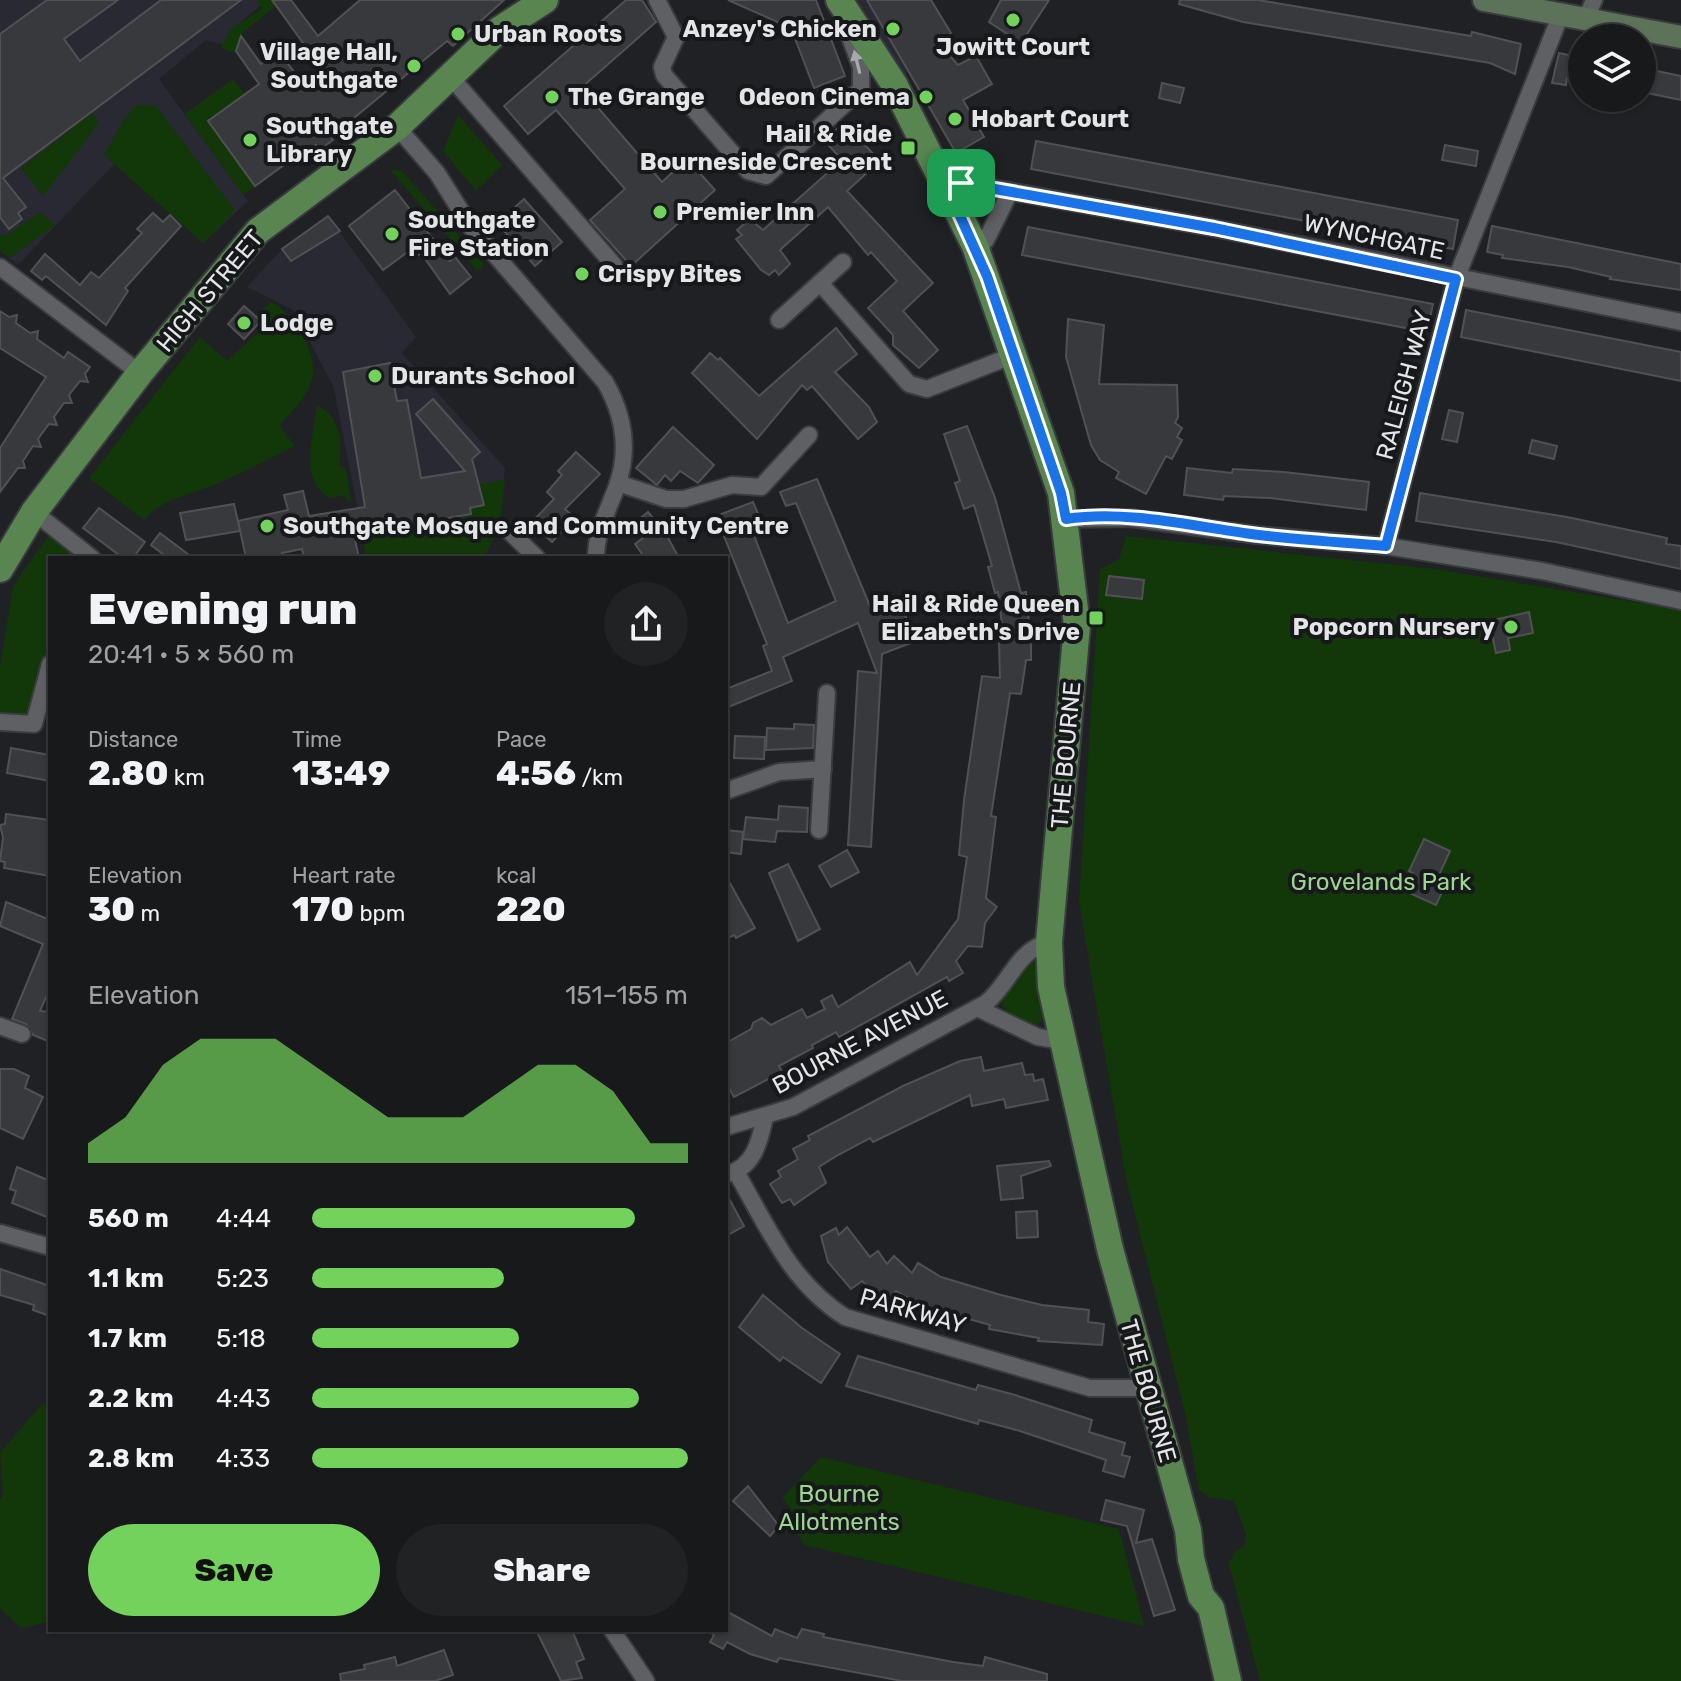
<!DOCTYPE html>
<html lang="en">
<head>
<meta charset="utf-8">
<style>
	:root { --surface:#18191b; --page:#212224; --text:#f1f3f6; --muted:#9fa0a3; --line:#36383a; --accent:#73d25c }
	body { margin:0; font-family:Rubik,sans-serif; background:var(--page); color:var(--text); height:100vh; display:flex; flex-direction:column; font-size:30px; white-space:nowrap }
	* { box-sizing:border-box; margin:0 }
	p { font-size:26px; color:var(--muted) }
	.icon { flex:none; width:44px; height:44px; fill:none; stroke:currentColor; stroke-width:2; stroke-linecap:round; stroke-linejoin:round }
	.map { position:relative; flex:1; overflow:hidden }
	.drawer { position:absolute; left:48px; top:556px; width:680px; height:1076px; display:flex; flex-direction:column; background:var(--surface); border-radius:0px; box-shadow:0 2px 6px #0004,0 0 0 2px var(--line) }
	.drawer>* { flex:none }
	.buttons { position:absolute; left:1568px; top:24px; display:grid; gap:16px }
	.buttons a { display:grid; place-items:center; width:88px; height:88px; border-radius:50%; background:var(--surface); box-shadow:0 2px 6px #0004,0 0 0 2px var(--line); font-size:40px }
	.pin { position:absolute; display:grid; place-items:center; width:68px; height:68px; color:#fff; margin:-34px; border-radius:16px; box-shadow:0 4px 12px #0006 }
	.round { display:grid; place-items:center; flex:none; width:84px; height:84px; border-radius:42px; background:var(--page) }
	.overview { display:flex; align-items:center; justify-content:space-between; height:136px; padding:0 40px }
	h1 { font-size:44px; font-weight:800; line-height:60px }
	.metrics { display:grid; grid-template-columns:repeat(3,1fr); gap:12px; height:136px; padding:8px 40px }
	.metrics div { display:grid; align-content:center }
	.metrics b { font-size:34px; font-weight:800 }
	.metrics small { font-size:22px; font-weight:400 }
	.metrics p { font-size:22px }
	.chart { height:224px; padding:16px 40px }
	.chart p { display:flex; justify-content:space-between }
	.chart svg { width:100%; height:144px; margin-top:8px; fill:var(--accent); opacity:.7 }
	.button { display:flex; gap:16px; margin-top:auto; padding:16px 40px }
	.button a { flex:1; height:92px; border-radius:48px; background:var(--accent); color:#111; font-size:32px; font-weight:800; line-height:92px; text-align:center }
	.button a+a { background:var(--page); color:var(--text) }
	ul { padding:0 40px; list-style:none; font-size:26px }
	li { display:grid; grid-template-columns:128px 96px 1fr; align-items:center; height:60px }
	li i { height:20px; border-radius:10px; background:var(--accent) }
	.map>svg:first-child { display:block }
</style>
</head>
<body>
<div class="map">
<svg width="1681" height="1681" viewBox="0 0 1681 1681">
	<rect width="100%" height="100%" fill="#202124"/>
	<g fill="#282932">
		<path d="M0 0H267L234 28 228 46 206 40 159 79 248 201 203 243 115 163 18 265 0 251Z"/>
		<path d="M840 0H910L940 53 892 81Z"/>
		<path d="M328 216 416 337 402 353 505 468 500 524 484 558H367L334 388 293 310 247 287 282 249Z"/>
	</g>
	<g fill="#123708">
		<path d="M257 0H272L276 6 242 33 235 53 221 48 231 29 262 9Z"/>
		<path d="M233 79 245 94 208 121 255 186 243 195 185 114Z"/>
		<path d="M136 105 156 106 235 210 203 243 104 155 122 122Z"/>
		<path d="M92 113 99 123 43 196 21 168Z"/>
		<path d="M458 115 502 165 476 191 443 151Z"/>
		<path d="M394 169 403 172 484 265 478 271 391 171Z"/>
		<path d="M40 212 55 225 10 258 0 251V234L6 236Z"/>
		<path d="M272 302C293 314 319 353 312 379 309 395 291 413 279 425L295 446C269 459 243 473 216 484 191 495 162 498 144 520L89 478 200 337 227 361 265 326 254 316Z"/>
		<path d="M317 405C340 416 343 441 339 464L346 470 351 501H347L345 495 330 498C298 482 314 434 317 405Z"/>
		<path d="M505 480 500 524 484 558H366L361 530 374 531 471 514 470 508 484 505 481 484Z"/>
		<path d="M54 528 92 558H50V664L34 724 0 722V668L13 586Z"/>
		<path d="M1126 536 1435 569 1681 610V1681H1260L1229 1564 1233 1554 1244 1546 1246 1535 1234 1501 1209 1497 1199 1490 1186 1417 1126 1179 1079 901 1100 570 1119 559Z"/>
		<path d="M1030 960 1038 965 1044 1018 1036 1028 1010 1016 1002 1004 1004 991Z"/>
		<path d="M43 1403 50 1409V1622L21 1628 0 1608V1499L3 1495 0 1453Z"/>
		<path d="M821 1457 1119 1529 1144 1626 805 1545 783 1517 791 1509 782 1498Z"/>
	</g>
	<g fill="#38393c" stroke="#515155" stroke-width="2">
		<path d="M47 0H118L64 39 80 61 161 0H241L3 178 26 207 18 213 22 219 9 229 0 217V34Z"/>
		<path d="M272 0H291L318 36 360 0H504L453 46 447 41 331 137 333 140 319 150 316 145 306 149 255 186 208 121 259 84 236 51 241 36 261 64 278 51 302 82 321 68Z"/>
		<path d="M626 0H642L656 22 581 88 662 182 687 159 715 190 631 266 590 220 625 189 556 110 528 134 504 106Z"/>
		<path d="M728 0H816L845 76 814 88 791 28Z"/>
		<path d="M867 0H931L951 33 939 44 958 65 976 56 992 84 963 100 984 137 956 153Z"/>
		<path d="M1001 0H1049L1021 43 989 22Z"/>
		<path d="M1180 0H1258L1471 36 1472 32 1521 44 1515 74 1490 63 1243 22 1179 4Z"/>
		<path d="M1559 53 1582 58V81L1567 78 1566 85 1552 83Z"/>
		<path d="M1642 68 1681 76V100L1642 92Z"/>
		<path d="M1162 83 1184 88 1180 103 1159 98Z"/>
		<path d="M844 123 880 161 847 191 933 283 903 311 938 350 919 368 893 345V335L868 308 897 281 871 252 868 255 828 207 780 250 790 264 779 275 775 270 769 275 761 270 736 239 742 235 737 230 750 219 763 230 842 160 824 140Z"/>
		<path d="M1036 141 1458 220 1453 249 1031 169Z"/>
		<path d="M1445 145 1478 151 1476 166 1442 160Z"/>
		<path d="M395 190 450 261 455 257 471 277 450 294 421 253 414 258 409 251 383 270 349 226Z"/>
		<path d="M524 199 562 242 535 266 497 223Z"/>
		<path d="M153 213 163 222 170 215 181 226 125 288 128 291 106 325 46 276 42 280 31 271 45 254 80 285 91 272 99 278 142 233 137 229Z"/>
		<path d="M328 216 340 231 291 261 282 249Z"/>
		<path d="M1492 226 1681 264V290L1610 279 1611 277 1568 267 1502 258 1503 255 1487 252Z"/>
		<path d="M1028 227 1433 304 1427 332 1022 255Z"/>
		<path d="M244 306 261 321 244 339 228 324Z"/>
		<path d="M1466 310 1681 352V381L1461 337Z"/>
		<path d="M0 311 9 317 17 315 16 323 30 333 38 331 37 339 64 358 68 352 90 367 85 374 88 382 80 381 69 395 72 403H64L54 417 57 425 49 424 38 439 41 447 33 446 23 461 25 468H18L0 492V448L46 377 0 348Z"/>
		<path d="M1068 319 1104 325 1099 384 1177 385 1178 417 1175 423 1182 428 1177 437 1182 440 1172 459 1166 456 1146 494 1116 478 1119 472 1100 460 1091 445 1066 357Z"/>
		<path d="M836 328 857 354 835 372 869 407 877 422 858 439 812 386 807 390 802 385 757 439 692 373 710 353 718 360 720 358 759 396Z"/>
		<path d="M390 363 397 401 407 400 421 478 465 471 416 414 433 399 480 452 472 459 484 505 470 508 471 514 354 535 359 558H304L302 549 282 553 279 558H246L238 521 288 510 284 495 303 491 309 516 365 507 343 372Z"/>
		<path d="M1449 410 1463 413 1457 442 1442 439Z"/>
		<path d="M967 426 995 498 1021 593 1026 592 1031 646V660H1026L1021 694 1010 693 991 816 996 817 986 898 997 907 985 923 982 947 968 946 956 961 963 973 949 981 947 977 839 1037 836 1032 812 1045 813 1048 779 1066 782 1072 734 1097 726 1083V1043L751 1029 753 1023 762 1018 771 1025 802 1009 807 1018 825 1009 821 1001 832 995 838 1007 910 962 917 975 958 919 967 857 959 855 964 800 982 676 1000 678 999 641H1004L998 592 995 593 988 567 992 566 974 505 964 509 955 483 960 481 944 434Z"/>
		<path d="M673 427 714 465 698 483 680 471 671 481 665 475 657 485 636 468Z"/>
		<path d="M1532 440 1557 446 1554 459 1529 453Z"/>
		<path d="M576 452 600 474 565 509 575 518 552 542 531 523 554 499 547 492 562 475 558 471Z"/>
		<path d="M1187 468 1232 473 1233 469 1284 472 1369 482 1366 510 1270 498 1224 496 1223 500 1184 495Z"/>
		<path d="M817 479 872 611 899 601 916 641 882 654 871 847 848 845 858 671 877 673 858 623 783 657 792 681 726 708V689L772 671 763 646 767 644 716 516 753 502 759 516 748 520 788 623 836 601 796 503 786 506 780 492Z"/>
		<path d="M1420 493 1567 517 1667 538 1666 544 1681 546V569L1556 542 1416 521Z"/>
		<path d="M234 504 240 531 186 540 180 513Z"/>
		<path d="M99 508 145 542 133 558H123L83 528Z"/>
		<path d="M648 512 666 534 679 558H645L635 544 643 538 632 525Z"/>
		<path d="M160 533 193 558H168L151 545Z"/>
		<path d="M1109 576 1144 580 1142 599 1106 595Z"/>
		<path d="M1529 612 1533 633 1508 638 1510 650 1496 653 1489 621Z"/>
		<path d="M794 724 814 725 813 748 766 750 767 728 794 729Z"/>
		<path d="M735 736 765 737 764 759 734 758Z"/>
		<path d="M11 748 50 755V781L7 773Z"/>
		<path d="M779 806 808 808 807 832 777 831 775 842 743 839 746 817 778 820Z"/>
		<path d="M6 814 50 820V876L4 868 5 862 0 861 3 837 0 825 5 824Z"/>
		<path d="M726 830 743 832 741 854 726 852Z"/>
		<path d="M1424 839 1450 851 1434 886 1443 890 1436 905 1405 891 1413 873 1409 871Z"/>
		<path d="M847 850 859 872 831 887 819 866Z"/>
		<path d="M788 864 820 929 798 941 769 873Z"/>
		<path d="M726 876 755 928 736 938 734 935 726 939Z"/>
		<path d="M6 902 50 920V988L40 1011 50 1012V1042L33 1035 26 1024 12 1019 43 944 0 926Z"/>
		<path d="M981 1057 984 1071 1022 1063 1025 1075 1033 1074 1034 1081 1043 1079 1048 1100 1006 1108 1004 1099 972 1106 970 1095 873 1142 870 1138 838 1155 819 1167 826 1183 794 1205 790 1199 782 1203 770 1184 781 1177 778 1171 798 1159 793 1149 810 1140 808 1136 903 1086 960 1061Z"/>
		<path d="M0 1069H14L29 1076 25 1088 43 1097 23 1139 0 1128Z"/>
		<path d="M1049 1161 1051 1166 1021 1176 1023 1198 1001 1200 997 1166Z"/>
		<path d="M17 1167 50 1181 47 1217 12 1203 16 1191 10 1189Z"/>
		<path d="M726 1193 744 1226 726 1236Z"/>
		<path d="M1037 1211 1038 1237 1017 1238 1016 1212Z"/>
		<path d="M847 1227 870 1257 878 1251 887 1264 894 1256 912 1273 918 1263 941 1277 1001 1295 1042 1305 1089 1310 1088 1322 1104 1324 1102 1345 1038 1341 1039 1338 989 1329 990 1325 923 1306 896 1291 888 1299 882 1293 878 1296 862 1281 851 1289 828 1262 821 1236 836 1228 839 1235Z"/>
		<path d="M0 1269 50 1286V1316L33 1310 34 1305 0 1295Z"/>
		<path d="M763 1295 802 1328 840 1354 821 1383 783 1357 780 1361 739 1327Z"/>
		<path d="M858 1356 976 1390 978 1385 1015 1395 1092 1420 1089 1432 1125 1443 1122 1455 1130 1457 1124 1477 1103 1471 1106 1460 1020 1431 979 1420 978 1424 846 1386Z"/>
		<path d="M748 1486 779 1526 770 1536 733 1501Z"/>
		<path d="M1106 1500 1144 1510 1136 1543 1152 1539 1175 1610 1154 1616 1127 1526 1101 1520Z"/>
		<path d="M726 1611 772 1636 775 1629 797 1638 802 1629 824 1634 823 1637 953 1662 983 1666 985 1657 1047 1674V1681H902L779 1658 777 1662 750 1654 727 1642 723 1649 710 1642 714 1635 706 1630H726Z"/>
		<path d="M536 1630H572L584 1659 576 1662 582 1678 561 1681Z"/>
		<path d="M444 1650 453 1675 435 1681H341L340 1674 365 1669 364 1665 395 1657 397 1666Z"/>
	</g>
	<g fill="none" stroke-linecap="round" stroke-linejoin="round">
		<defs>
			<g id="street">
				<path d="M657 0 676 37 662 67 664 75 748 171 766 176 861 89V67L845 24"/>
				<path d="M1586 19 1594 0"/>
				<path d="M449 75 614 265"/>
				<path d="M397 127 437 173 471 227 605 382C624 415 630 449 617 486 608 511 596 531 596 558"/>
				<path d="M947 187 964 183 1214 228 1681 322"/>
				<path d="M977 250 986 240 1010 192"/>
				<path d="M0 267 140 373"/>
				<path d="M820 283 909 384 927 389 1014 355"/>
				<path d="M779 320 843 262"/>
				<path d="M618 483 666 499H684L732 485 761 487 809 435"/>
				<path d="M34 512 92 558"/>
				<path d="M1066 519 1130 518 1257 535 1386 546 1542 571 1681 601"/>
				<path d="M509 531 537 558"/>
				<path d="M1386 546 1456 279 1561 14"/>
				<path d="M0 722 34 724 50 664"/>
				<path d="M726 791 779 772 823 769"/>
				<path d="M819 830 827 693"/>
				<path d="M977 1008 1038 1037 1062 1041"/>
				<path d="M0 1026 22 1034"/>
				<path d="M726 1127 793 1107 986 1003C1011 982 1016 951 1049 942"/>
				<path d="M736 1172C768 1227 790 1282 845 1317L1090 1388H1146"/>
				<path d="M726 1174C754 1169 760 1140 765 1117"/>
				<path d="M0 1233 50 1247"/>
				<path d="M612 1630 646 1681"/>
			</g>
			<path id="secondary" d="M1484 0 1681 37"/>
			<g id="primary">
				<path d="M839 0 894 84 975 246 1061 493 1077 626 1049 942 1051 987 1110 1249 1188 1530 1191 1559 1201 1596 1211 1608 1228 1681"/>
				<path d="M0 569 34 512 140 373 258 231 397 127 499 30 545 0"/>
			</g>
		</defs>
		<use href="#street" stroke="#3a3b3e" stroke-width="20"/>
		<use href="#secondary" stroke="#3a3b3e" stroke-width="26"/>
		<use href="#primary" stroke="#3a3b3e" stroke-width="30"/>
		<use href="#street" stroke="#5f6064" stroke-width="16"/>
		<use href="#secondary" stroke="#5c735a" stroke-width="22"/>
		<use href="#primary" stroke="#598650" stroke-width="26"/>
	</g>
	<defs><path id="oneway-solid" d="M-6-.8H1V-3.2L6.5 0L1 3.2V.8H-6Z" transform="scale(2)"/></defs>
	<use fill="#a8a9ac" href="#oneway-solid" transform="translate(857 62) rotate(-104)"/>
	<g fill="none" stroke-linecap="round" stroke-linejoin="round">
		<defs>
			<path id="route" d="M961 183 1214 228 1456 279 1386 546C1341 542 1295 540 1251 534 1191 526 1126 510 1066 519L1061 493 987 276 947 187Z"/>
		</defs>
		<use href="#route" stroke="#fff" stroke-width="16"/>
		<use href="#route" stroke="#1a73e8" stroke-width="10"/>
	</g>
	<g fill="#73d25c" stroke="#17181b" stroke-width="3">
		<circle cx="1013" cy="20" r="8"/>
		<circle cx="893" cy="29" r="8"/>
		<circle cx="458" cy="34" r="8"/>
		<circle cx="414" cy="66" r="8"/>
		<circle cx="552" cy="97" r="8"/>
		<circle cx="926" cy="97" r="8"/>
		<circle cx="955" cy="119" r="8"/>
		<circle cx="250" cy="140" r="8"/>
		<rect x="900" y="140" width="16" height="16" rx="4"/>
		<circle cx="660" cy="212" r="8"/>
		<circle cx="392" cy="234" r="8"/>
		<circle cx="582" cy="274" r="8"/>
		<circle cx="244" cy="323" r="8"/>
		<circle cx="375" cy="376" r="8"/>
		<circle cx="267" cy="526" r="8"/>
		<rect x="1088" y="610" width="16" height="16" rx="4"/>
		<circle cx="1511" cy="627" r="8"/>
	</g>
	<g text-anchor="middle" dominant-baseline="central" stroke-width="8" stroke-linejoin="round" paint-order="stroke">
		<g font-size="24" font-weight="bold" fill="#e4e5e7" stroke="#17181b" text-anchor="start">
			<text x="877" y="29" text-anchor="end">Anzey's Chicken</text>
			<text x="474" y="34">Urban Roots</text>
			<text x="1013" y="47" text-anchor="middle">Jowitt Court</text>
			<text x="398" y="52" text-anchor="end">Village Hall,<tspan x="398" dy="28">Southgate</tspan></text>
			<text x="568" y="97">The Grange</text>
			<text x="910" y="97" text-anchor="end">Odeon Cinema</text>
			<text x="971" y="119">Hobart Court</text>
			<text x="266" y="126">Southgate<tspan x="266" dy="28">Library</tspan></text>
			<text x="892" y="134" text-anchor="end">Hail &amp; Ride<tspan x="892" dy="28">Bourneside Crescent</tspan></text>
			<text x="676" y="212">Premier Inn</text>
			<text x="408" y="220">Southgate<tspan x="408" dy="28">Fire Station</tspan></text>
			<text x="598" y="274">Crispy Bites</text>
			<text x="260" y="323">Lodge</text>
			<text x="391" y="376">Durants School</text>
			<text x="283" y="526">Southgate Mosque and Community Centre</text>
			<text x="1080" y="604" text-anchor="end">Hail &amp; Ride Queen<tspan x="1080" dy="28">Elizabeth's Drive</tspan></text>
			<text x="1495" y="627" text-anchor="end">Popcorn Nursery</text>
		</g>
		<g font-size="24" fill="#e4e5e7" stroke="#17181b">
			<text transform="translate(1374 237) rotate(12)">WYNCHGATE</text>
			<text transform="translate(210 291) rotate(-50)">HIGH STREET</text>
			<text transform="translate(1404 385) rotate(-75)">RALEIGH WAY</text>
			<text transform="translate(1066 755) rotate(-85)">THE BOURNE</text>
			<text transform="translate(860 1042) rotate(-28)">BOURNE AVENUE</text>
			<text transform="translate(913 1311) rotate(16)">PARKWAY</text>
			<text transform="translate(1148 1391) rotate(74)">THE BOURNE</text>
		</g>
		<g font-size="24" fill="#9cd68e" stroke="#17181b">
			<text x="1381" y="882">Grovelands Park</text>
			<text x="839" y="1494">Bourne<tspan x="839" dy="28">Allotments</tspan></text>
		</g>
	</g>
</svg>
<div class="buttons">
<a><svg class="icon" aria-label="layers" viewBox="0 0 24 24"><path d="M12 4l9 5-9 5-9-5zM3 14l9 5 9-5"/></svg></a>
</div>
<div class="pin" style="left:961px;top:183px;background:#1e9e55"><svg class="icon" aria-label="arrive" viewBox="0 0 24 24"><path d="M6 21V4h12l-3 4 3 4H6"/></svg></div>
<section class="drawer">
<div class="overview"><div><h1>Evening run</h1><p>20:41 · 5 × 560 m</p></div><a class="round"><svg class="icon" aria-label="share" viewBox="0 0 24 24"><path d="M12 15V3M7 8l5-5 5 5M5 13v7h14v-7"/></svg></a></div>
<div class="metrics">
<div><p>Distance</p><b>2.80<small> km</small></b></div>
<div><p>Time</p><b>13:49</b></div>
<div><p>Pace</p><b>4:56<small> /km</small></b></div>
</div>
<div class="metrics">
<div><p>Elevation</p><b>30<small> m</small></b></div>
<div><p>Heart rate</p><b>170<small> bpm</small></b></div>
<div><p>kcal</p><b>220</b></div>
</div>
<div class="chart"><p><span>Elevation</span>151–155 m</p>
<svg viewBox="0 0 160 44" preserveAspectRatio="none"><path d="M0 44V38L10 30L20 14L30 6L40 6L50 6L60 14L70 22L80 30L90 30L100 30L110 22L120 14L130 14L140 22L150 38L160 38V44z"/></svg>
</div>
<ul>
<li><b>560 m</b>4:44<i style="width:86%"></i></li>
<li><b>1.1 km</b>5:23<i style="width:51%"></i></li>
<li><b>1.7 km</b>5:18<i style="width:55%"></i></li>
<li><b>2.2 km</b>4:43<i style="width:87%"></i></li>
<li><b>2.8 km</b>4:33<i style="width:100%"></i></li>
</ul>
<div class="button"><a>Save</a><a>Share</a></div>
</section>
</div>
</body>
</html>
